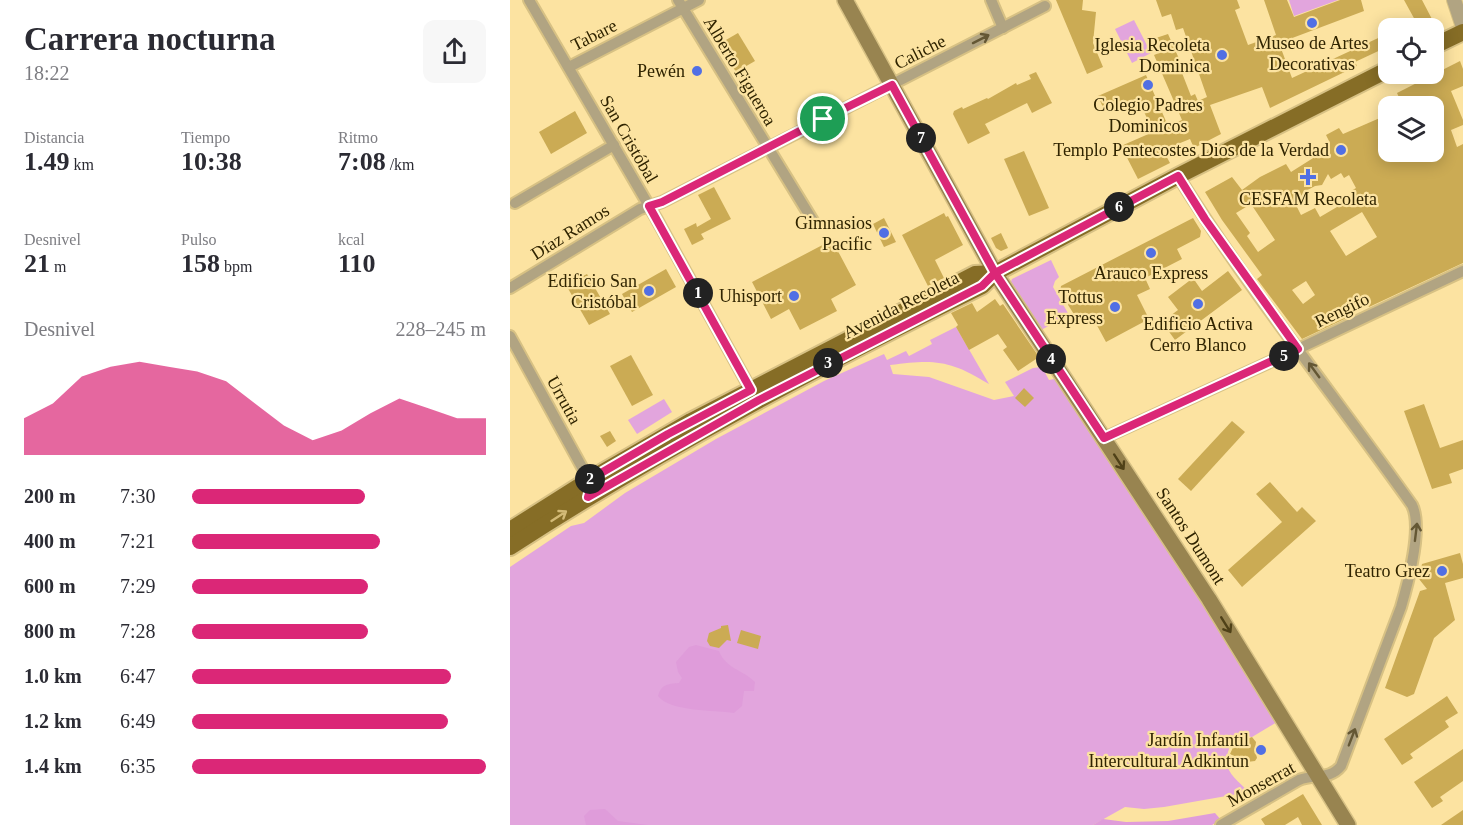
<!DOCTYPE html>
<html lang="es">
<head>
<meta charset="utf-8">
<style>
	:root { --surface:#fff; --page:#f7f7f7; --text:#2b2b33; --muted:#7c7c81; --accent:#db2777 }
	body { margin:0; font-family:Georgia,serif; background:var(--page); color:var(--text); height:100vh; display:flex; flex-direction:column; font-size:22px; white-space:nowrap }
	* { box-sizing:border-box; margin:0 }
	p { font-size:20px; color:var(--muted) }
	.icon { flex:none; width:33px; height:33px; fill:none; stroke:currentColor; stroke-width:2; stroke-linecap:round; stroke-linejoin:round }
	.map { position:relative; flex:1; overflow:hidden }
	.drawer { display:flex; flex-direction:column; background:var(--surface); width:510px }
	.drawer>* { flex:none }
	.buttons { position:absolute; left:868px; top:18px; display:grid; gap:12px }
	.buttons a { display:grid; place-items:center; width:66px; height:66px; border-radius:12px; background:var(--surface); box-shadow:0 3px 15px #0003; font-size:30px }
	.pin { position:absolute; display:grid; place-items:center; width:51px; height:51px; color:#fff; margin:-26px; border:3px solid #fff; border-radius:50%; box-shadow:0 2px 6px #0007 }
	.km { position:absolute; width:30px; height:30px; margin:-15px; border-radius:50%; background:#222; color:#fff; font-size:16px; line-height:30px; text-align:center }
	.round { display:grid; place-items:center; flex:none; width:63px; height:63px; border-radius:12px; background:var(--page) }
	.headline { display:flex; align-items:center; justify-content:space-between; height:102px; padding:0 24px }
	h1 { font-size:33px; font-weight:700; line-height:45px }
	.stats { display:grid; grid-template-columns:repeat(3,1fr); gap:9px; height:102px; padding:6px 24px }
	.stats div { display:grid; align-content:center }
	.stats b { font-size:26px; font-weight:700 }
	.stats small { font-size:16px; font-weight:400 }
	.stats p { font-size:16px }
	.chart { height:168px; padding:12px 24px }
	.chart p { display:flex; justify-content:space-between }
	.chart svg { width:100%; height:108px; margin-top:6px; fill:var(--accent); opacity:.7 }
	ul { padding:0 24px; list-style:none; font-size:20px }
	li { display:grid; grid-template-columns:96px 72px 1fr; align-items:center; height:45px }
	li i { height:15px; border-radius:8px; background:var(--accent) }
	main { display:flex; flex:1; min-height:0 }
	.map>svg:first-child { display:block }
</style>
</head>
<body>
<main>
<section class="drawer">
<div class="headline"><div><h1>Carrera nocturna</h1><p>18:22</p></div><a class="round"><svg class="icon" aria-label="share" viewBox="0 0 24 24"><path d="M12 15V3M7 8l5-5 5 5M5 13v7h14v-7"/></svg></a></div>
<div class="stats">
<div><p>Distancia</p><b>1.49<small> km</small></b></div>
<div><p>Tiempo</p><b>10:38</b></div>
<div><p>Ritmo</p><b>7:08<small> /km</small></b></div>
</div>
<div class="stats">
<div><p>Desnivel</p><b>21<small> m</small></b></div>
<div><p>Pulso</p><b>158<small> bpm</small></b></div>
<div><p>kcal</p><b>110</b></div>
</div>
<div class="chart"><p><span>Desnivel</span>228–245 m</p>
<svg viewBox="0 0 160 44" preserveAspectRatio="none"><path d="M0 44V29L10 23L20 12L30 8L40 6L50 8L60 10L70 14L80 23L90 32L100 38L110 34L120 27L130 21L140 25L150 29L160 29V44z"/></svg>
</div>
<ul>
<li><b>200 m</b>7:30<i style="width:59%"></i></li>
<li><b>400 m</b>7:21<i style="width:64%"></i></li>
<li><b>600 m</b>7:29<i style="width:60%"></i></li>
<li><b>800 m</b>7:28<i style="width:60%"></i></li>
<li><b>1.0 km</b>6:47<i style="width:88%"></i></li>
<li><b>1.2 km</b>6:49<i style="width:87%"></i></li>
<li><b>1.4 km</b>6:35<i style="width:100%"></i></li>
</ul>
</section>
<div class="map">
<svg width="953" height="825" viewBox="0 0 953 825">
	<rect width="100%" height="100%" fill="#fce3a1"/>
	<g fill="#e2a5dd">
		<path d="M779 0H828L784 16Z"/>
		<path d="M624 20 641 53 622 63 605 29Z"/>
		<path d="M541 260 549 277 545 281 543 287 559 315 531 330 500 284 502 279Z"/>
		<path d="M446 327 479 384C440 360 425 359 380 365L383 374 419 377 484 400 504 396 495 382 523 368 532 367 539 380 549 378 767 722 742 737 730 735C724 739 721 741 719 749 711 770 725 778 739 792L654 807 634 809 615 807 583 825H0V567L61 526 74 523 115 493 206 439 314 381 374 354 377 360 396 351 399 356 422 344 420 340Z"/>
		<path d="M154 399 162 412 127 434 118 420Z"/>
	</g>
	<g fill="#df9cda">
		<path d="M186 645 209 651C216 669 232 669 245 682L244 691H234L232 706 224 713C205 710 160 712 148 696 151 684 158 684 169 683L172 678 168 672 166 662 179 647Z"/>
		<path d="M95 809 108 821 138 825H76L74 816 80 810Z"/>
		<path d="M705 813 711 820 702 825H583L593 819 616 822 658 821Z"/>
	</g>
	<g fill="#cbab54" fill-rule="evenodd">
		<path d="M546 0H573L572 10 586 12 583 43 593 67 577 74Z"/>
		<path d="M646 0H727L730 8 725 10 738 45 766 35 754 0H777L784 17 830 0H851L854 11 769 43 782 78 879 33V46L845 62 847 66 760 108 752 87 700 105 711 134 684 148 680 139 653 150 660 163 628 179 611 146 643 132 628 98 595 112 588 96 636 75 658 126 672 120 644 55 649 53 643 39 658 34 675 72 672 73 681 96 685 94 688 101 697 97 673 28 666 30 661 14 652 17Z"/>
		<path d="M894 0H912L924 23 913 28H888L905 20Z"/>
		<path d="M228 33 245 61 226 72 209 44Z"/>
		<path d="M950 61 953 69V86L941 91 953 120V125L941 130 947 147 953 144V263L859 307 852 297 837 307 843 315 792 339 747 279 752 275 712 220 695 192 722 177 732 190 750 177 776 164 781 172 819 148 816 142 819 141 816 135 829 128 833 134 879 114V152H924V106H893L887 93ZM831 173 834 178 839 175 846 188 841 191 844 197 810 217 805 208 791 215 785 203 797 196 794 192 805 186 812 185 818 174 821 179ZM741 204 765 240 748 252 737 236 740 233 726 213ZM852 212 867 237 836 256 820 231ZM796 281 805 295 793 304 782 290Z"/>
		<path d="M526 72 542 103 522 113 517 103 475 124 480 133 458 144 443 114 444 111 452 107 453 109 477 98 478 99 506 83 507 85 521 79 519 75Z"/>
		<path d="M65 111 77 133 41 154 29 132Z"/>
		<path d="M514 151 539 208 519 216 494 159Z"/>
		<path d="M204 187 221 219 191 234 194 239 182 245 174 229 186 223 187 227 201 219 188 195Z"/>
		<path d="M434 213 436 217 438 216 453 245 425 260 434 278 418 286 392 235Z"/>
		<path d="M374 218 386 242 374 247 363 224Z"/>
		<path d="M683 218 691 231 690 237 667 249 672 259 635 278 640 289 627 295 639 319 596 342 583 318 570 324 550 292 551 286Z"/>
		<path d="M491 233 498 248 491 251 486 248 481 238Z"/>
		<path d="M322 240 346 285 321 299 327 311 290 330 279 309 261 319 242 282Z"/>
		<path d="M156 269 166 287 122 312 112 294Z"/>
		<path d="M718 271 732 290 665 340 652 322 668 310 658 297 683 278 692 291Z"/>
		<path d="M77 274 100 314 79 325 56 285Z"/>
		<path d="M485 299 490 306 493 304 529 357 508 371 493 350 497 347 488 334 459 350 446 327 448 325 441 313 462 303 467 312Z"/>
		<path d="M121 355 143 395 122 406 100 366Z"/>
		<path d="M514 388 524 398 515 407 505 398Z"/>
		<path d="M914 404 930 448 953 440V469L939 474 942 483 922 489 894 411Z"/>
		<path d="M722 421 735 432 681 491 668 479Z"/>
		<path d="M100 431 106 441 97 447 90 436Z"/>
		<path d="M760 482 787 512 792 507 806 521 732 587 718 570 772 522 746 494Z"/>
		<path d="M950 553 953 564V578L935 583 945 620 924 638 904 694 897 697 875 688 910 591 917 589 909 579 912 564Z"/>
		<path d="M218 625 221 641 217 640 209 648 200 646 197 641 199 633 211 628V626Z"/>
		<path d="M231 630 251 636 248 649 227 643Z"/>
		<path d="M937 696 948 713 935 721 939 727 900 754 903 758 892 765 874 739Z"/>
		<path d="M742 737 746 742 745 749 747 758 745 761 737 762 734 767H728L725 765 724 756 720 754 727 739 732 741Z"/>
		<path d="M953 749V781L930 797 933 801 922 808 904 782Z"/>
		<path d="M793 794 812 825H792L788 817 775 825H755L751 819Z"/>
		<path d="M953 810V825H931Z"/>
	</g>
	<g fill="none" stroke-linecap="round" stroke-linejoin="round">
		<defs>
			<g id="minor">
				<path d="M19 0 146 218 241 390"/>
				<path d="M168 0 303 221"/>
				<path d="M481 0 493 28"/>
				<path d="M59 67 189 0"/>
				<path d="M668 176C739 290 824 395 902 505 913 527 898 583 891 607L831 766C820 780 804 774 789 780L711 825"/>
				<path d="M5 203 104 145"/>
				<path d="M0 288 130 209 152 202 535 6"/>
				<path d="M0 336 79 480"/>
				<path d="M594 438 788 349 953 271"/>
			</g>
			<path id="tertiary" d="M944 0 953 27"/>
			<path id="secondary" d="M335 0 485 273 699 599 838 825"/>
			<g id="primary">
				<path d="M924 46 953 32"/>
				<path d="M0 530 79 480 181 421 465 274 485 273"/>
				<path d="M0 547C151 449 311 365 472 286L485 273 668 176 879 69"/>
			</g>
		</defs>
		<use href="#minor" stroke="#d7c184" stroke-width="14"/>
		<use href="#tertiary" stroke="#d7c184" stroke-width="16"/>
		<use href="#secondary" stroke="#d7c184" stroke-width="18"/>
		<use href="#primary" stroke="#d7c184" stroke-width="20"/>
		<use href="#minor" stroke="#b1a482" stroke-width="10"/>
		<use href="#tertiary" stroke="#b1a482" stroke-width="14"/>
		<use href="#secondary" stroke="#988450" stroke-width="15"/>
		<use href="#primary" stroke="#866d26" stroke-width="16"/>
	</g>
	<defs><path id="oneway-shaft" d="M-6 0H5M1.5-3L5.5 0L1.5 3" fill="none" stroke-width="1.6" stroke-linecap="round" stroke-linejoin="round" transform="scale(1.5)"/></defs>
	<g stroke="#645734">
		<use href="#oneway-shaft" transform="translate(471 39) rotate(-27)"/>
		<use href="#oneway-shaft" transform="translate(804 370) rotate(-126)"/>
		<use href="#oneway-shaft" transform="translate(906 532) rotate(-83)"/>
		<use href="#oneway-shaft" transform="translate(842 737) rotate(-69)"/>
	</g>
	<g stroke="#4f4118">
		<use href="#oneway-shaft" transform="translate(609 462) rotate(57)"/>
		<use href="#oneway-shaft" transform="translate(716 625) rotate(58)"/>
	</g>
	<use stroke="#d3ba76" href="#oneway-shaft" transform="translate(49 516) rotate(-33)"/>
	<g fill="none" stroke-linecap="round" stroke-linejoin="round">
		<defs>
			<path id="route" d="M313 119 152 202 139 206 241 390 158 434 79 480 81 486 78 497 249 400 472 286 485 273 594 438 788 349 695 219 668 176 485 273 382 85 313 119"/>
		</defs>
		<use href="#route" stroke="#fff" stroke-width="12"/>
		<use href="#route" stroke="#db2777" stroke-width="8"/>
	</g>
	<g fill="#516fe4" stroke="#fce3a1" stroke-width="2">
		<circle cx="802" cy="23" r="6"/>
		<circle cx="712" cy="55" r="6"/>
		<circle cx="187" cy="71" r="6"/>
		<circle cx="638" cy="85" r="6"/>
		<circle cx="831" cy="150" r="6"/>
		<path d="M795 168h6v6h6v6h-6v6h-6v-6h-6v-6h6z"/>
		<circle cx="374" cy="233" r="6"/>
		<circle cx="641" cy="253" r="6"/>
		<circle cx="139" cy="291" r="6"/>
		<circle cx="284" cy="296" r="6"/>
		<circle cx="688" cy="304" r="6"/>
		<circle cx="605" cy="307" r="6"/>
		<circle cx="932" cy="571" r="6"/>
		<circle cx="751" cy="750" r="6"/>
	</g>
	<g text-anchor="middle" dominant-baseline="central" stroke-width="4.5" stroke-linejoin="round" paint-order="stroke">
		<g font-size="18" fill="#302400" stroke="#fce3a1">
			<text transform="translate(84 35) rotate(-27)">Tabare</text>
			<text transform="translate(410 52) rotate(-27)">Caliche</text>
			<text transform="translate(230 71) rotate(59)">Alberto Figueroa</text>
			<text transform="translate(119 139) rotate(60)">San Cristóbal</text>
			<text transform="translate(60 232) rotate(-32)">Díaz Ramos</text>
			<text transform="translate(391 305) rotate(-27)">Avenida Recoleta</text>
			<text transform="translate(832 310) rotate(-26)">Rengifo</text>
			<text transform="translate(54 400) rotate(61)">Urrutia</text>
			<text transform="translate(681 536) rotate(57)">Santos Dumont</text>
			<text transform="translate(751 784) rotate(-29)">Monserrat</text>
		</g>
		<g font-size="18" fill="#302400" stroke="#fce3a1" text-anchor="end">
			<text x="802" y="43" text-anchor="middle">Museo de Artes<tspan x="802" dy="21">Decorativas</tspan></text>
			<text x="700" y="45">Iglesia Recoleta<tspan x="700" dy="21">Dominica</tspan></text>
			<text x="175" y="71">Pewén</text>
			<text x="638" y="105" text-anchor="middle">Colegio Padres<tspan x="638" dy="21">Dominicos</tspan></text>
			<text x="819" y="150">Templo Pentecostes Dios de la Verdad</text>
			<text x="798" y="199" text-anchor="middle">CESFAM Recoleta</text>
			<text x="362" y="223">Gimnasios<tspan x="362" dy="21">Pacific</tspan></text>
			<text x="641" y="273" text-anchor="middle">Arauco Express</text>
			<text x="127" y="281">Edificio San<tspan x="127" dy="21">Cristóbal</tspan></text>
			<text x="272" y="296">Uhisport</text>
			<text x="593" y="297">Tottus<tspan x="593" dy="21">Express</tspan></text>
			<text x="688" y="324" text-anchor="middle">Edificio Activa<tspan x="688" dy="21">Cerro Blanco</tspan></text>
			<text x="920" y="571">Teatro Grez</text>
			<text x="739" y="740">Jardín Infantil<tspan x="739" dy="21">Intercultural Adkintun</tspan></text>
		</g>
	</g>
</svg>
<div class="buttons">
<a><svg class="icon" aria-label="locate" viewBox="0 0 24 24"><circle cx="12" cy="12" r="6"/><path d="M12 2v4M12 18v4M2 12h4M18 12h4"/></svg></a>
<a><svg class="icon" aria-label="layers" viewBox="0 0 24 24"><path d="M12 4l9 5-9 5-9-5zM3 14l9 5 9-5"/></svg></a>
</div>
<div class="pin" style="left:313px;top:119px;background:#1e9e55"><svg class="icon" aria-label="arrive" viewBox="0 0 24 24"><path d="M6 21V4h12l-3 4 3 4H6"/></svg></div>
<b class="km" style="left:188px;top:293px">1</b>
<b class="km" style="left:80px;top:479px">2</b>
<b class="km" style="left:318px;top:363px">3</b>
<b class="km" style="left:541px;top:359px">4</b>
<b class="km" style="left:774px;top:356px">5</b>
<b class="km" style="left:609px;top:207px">6</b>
<b class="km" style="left:411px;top:138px">7</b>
</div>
</main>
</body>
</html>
